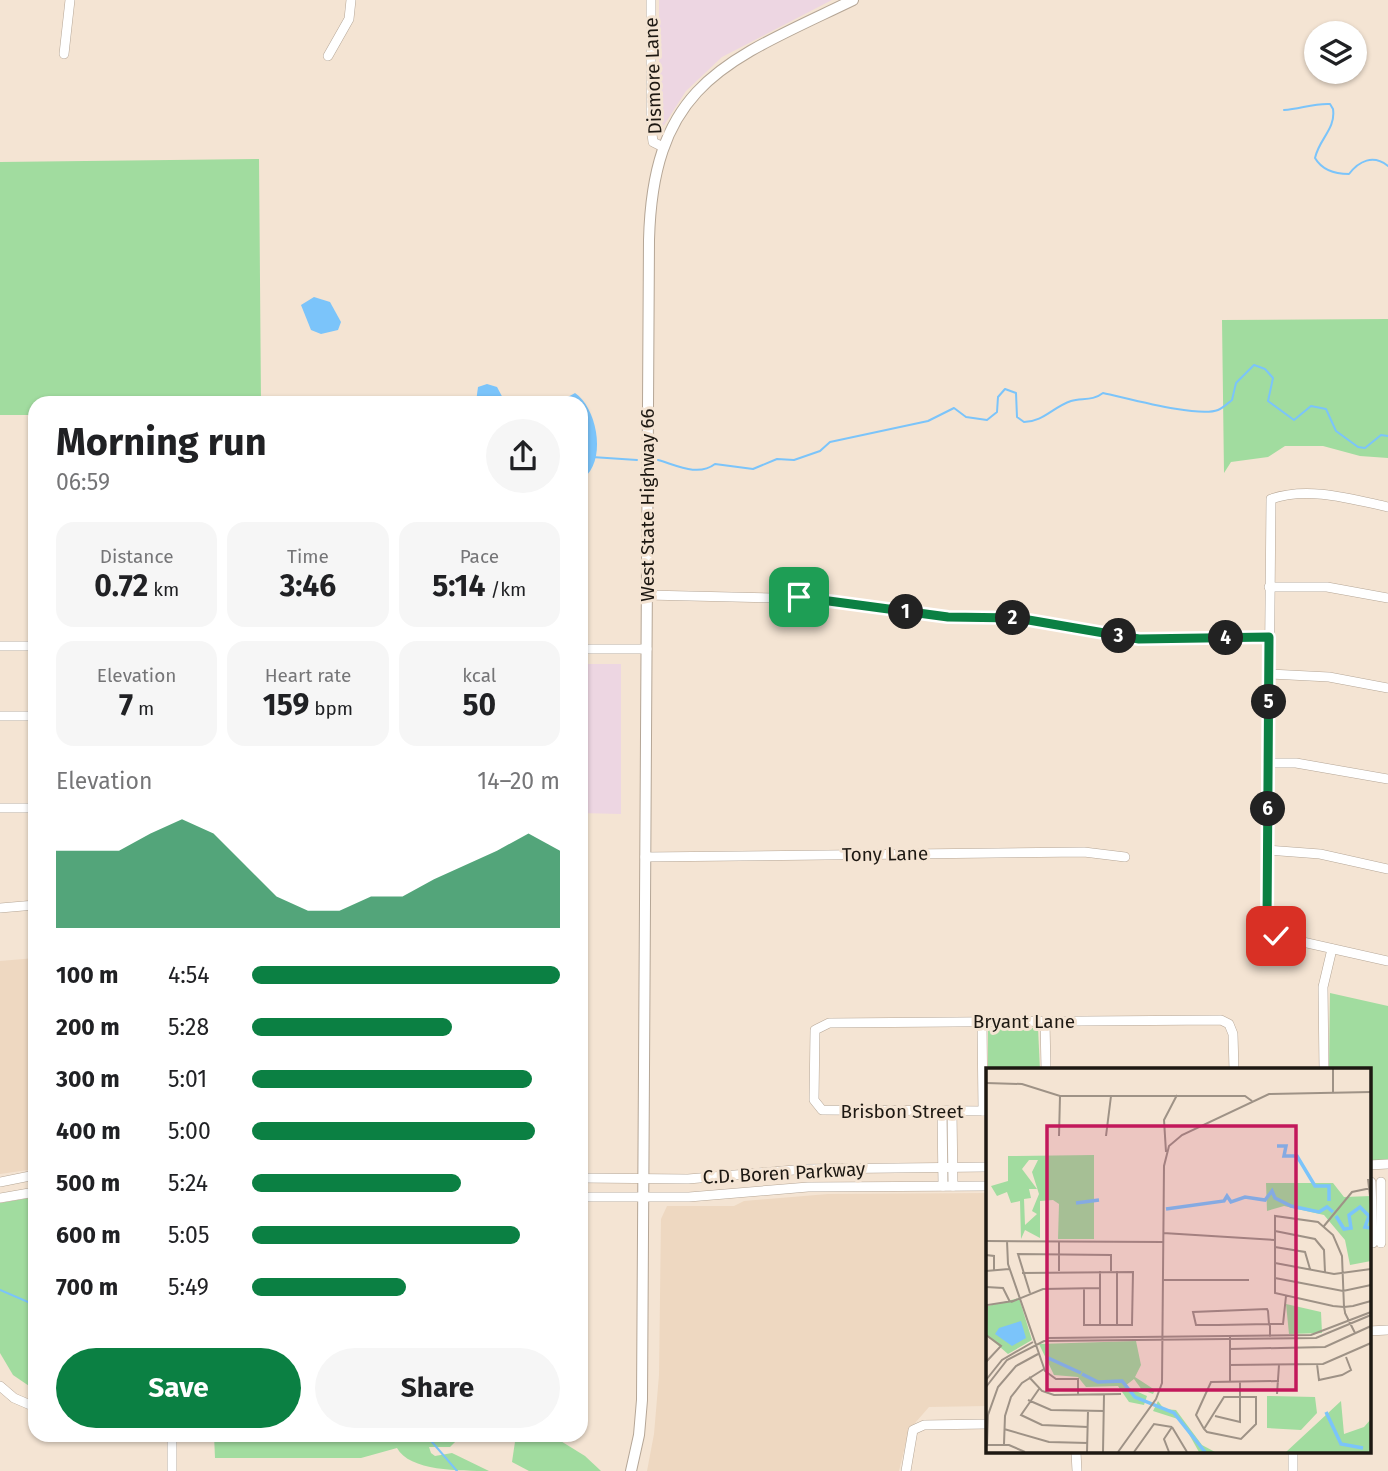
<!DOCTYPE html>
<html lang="en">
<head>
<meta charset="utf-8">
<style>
	:root { --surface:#fff; --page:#f6f6f6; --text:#202124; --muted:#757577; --accent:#0b8043 }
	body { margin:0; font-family:"Fira Sans",sans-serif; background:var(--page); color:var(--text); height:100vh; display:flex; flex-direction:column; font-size:26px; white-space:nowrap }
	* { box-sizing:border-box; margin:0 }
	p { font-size:23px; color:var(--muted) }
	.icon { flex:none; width:38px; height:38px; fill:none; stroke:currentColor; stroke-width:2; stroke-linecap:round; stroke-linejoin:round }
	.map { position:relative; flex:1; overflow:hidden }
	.panel { position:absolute; left:28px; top:396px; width:560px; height:1046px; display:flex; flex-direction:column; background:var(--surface); border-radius:21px; box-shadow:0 2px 5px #0004 }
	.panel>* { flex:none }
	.buttons { position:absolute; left:1304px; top:21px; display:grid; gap:14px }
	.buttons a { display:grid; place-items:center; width:63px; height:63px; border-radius:50%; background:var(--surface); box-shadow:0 2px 5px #0004; font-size:35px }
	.pin { position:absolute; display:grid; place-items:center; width:60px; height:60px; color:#fff; margin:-30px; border-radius:14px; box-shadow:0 4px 10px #0006 }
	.km { position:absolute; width:35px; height:35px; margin:-18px; border-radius:50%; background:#222; color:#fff; font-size:19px; line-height:35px; text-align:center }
	.round { display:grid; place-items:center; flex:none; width:74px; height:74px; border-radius:37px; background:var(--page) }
	.summary { display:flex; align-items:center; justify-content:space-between; height:119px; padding:0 28px }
	h1 { font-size:38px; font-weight:700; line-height:52px }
	.stats { display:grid; grid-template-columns:repeat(3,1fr); gap:10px; height:119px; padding:7px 28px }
	.stats div { display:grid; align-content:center; border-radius:18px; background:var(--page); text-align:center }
	.stats b { font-size:30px; font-weight:700 }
	.stats small { font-size:19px; font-weight:400 }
	.stats p { font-size:19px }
	.chart { height:196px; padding:14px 28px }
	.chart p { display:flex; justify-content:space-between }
	.chart svg { width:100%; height:126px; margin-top:7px; fill:var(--accent); opacity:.7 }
	.primary-button { display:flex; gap:14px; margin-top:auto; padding:14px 28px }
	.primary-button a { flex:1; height:80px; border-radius:42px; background:var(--accent); color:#fff; font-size:28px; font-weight:700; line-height:80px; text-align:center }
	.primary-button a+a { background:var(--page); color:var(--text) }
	ul { padding:0 28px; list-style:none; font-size:23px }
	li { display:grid; grid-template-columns:112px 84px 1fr; align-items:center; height:52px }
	li i { height:18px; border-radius:9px; background:var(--accent) }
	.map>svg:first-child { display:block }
</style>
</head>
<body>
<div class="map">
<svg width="1388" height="1471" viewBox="0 0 1388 1471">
	<rect width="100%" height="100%" fill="#f4e4d3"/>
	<g fill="#eed8c1">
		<path d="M35 958V1169L0 1174V961Z"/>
		<path d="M987 1193V1406L929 1407 909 1430 899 1471H647L654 1434 659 1375 661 1219 667 1206H734L744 1201 828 1194Z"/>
	</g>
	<g fill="#edd6e2">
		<path d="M659 0H832L722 57 686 91 659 133Z"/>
		<path d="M581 664H621V814L581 813Z"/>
	</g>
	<g fill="#a1dc9f">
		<path d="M259 159 261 402H35V419L30 415H0V162Z"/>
		<path d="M1388 319V458L1360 456 1323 446H1285L1268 457 1231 462 1224 473 1222 320Z"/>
		<path d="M1330 993 1388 1006V1161H1369V1070H1329Z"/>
		<path d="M993 1027 1038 1028 1040 1070H988V1031Z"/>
		<path d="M35 1197V1390L13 1375 0 1353V1203Z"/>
		<path d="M214 1435H462L450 1447H429L431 1453 435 1456 452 1453 489 1471C460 1471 409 1471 397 1448L361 1458H215Z"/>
		<path d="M516 1435H551L585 1456 601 1471H529L512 1462Z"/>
	</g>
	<g fill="#7bc4fa">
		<path d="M314 297 330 302 341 322 338 330 321 334 311 330 301 305Z"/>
		<path d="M487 384 497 387 505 402H476L478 387Z"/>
		<path d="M575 393C596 407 606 455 587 475H581V402H559Z"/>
	</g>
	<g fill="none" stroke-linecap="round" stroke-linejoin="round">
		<g stroke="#7bc4fa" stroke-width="2">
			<path d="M1284 110C1300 109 1314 103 1330 104L1333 109C1336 129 1319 139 1315 158 1322 170 1335 174 1349 174 1359 161 1373 154 1388 166"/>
			<path d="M592 457 637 460"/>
			<path d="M658 460C676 465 698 477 715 464L753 469 777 459 794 460 820 451 830 442 928 421 954 408 966 417 987 420 997 412 998 397 1005 389 1016 393 1017 417 1024 422C1043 422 1053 407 1071 401 1082 398 1093 401 1103 393 1127 398 1198 418 1218 410 1223 408 1228 403 1232 400L1236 383 1254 365 1265 369 1273 378 1268 401 1294 420 1311 406 1326 409 1336 431 1358 447 1365 448 1381 435 1388 436"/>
			<path d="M0 1290 35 1305"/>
			<path d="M426 1435 457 1471"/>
		</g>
		<defs>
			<g id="minor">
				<path d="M651 0V126L653 142 663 147"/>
				<path d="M64 54 70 0"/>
				<path d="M328 56 349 19 351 0"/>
				<path d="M1388 507C1351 499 1308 486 1271 499L1267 922 1276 936 1388 961"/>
				<path d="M1269 587H1327L1388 598"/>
				<path d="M647 595 821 599 948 617 1018 618 1139 639 1269 637"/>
				<path d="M0 646H35"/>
				<path d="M581 649H647"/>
				<path d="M1269 674 1329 677 1388 688"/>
				<path d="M0 716H35"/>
				<path d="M1268 763H1296L1388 779"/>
				<path d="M0 808H35"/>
				<path d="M1268 850 1320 854 1388 869"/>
				<path d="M645 857 1084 852 1125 857"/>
				<path d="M0 908 35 905"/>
				<path d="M1045 1021 1046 1070"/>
				<path d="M982 1022 983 1111"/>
				<path d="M1324 1070 1323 987 1332 949"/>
				<path d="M942 1111 943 1186"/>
				<path d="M952 1111 953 1186"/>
				<path d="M987 1111 822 1110 814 1100 815 1030 829 1023 1221 1020 1229 1024 1233 1034 1234 1070"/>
				<path d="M1369 1165 1388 1164"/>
				<path d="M581 1178 688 1179 806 1169 987 1167"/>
				<path d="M0 1182 35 1175"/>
				<path d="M1371 1182 1373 1243"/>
				<path d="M1381 1182V1243"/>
				<path d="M581 1197H689L808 1187 987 1186"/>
				<path d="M0 1198 35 1192"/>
				<path d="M1369 1331 1388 1330"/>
				<path d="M0 1386 14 1398 35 1407"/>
				<path d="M172 1435V1471"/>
				<path d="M1076 1452 1077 1471"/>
				<path d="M906 1471 913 1430 924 1425 987 1424"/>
				<path d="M1293 1471V1452"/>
			</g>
			<path id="major" d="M631 1471 639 1435 642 1400 649 240C653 82 727 61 853 0"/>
		</defs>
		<use href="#minor" stroke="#b5a696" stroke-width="10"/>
		<use href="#major" stroke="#b5a696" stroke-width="12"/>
		<use href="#minor" stroke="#fff" stroke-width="9"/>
		<use href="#major" stroke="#fff" stroke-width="10"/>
	</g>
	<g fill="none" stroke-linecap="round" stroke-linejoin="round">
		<defs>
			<path id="route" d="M799 597 948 617 1017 618 1139 639 1269 637 1267 922 1269 930 1276 936"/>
		</defs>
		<use href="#route" stroke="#fff" stroke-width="14"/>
		<use href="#route" stroke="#0b8043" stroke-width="9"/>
	</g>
	<g text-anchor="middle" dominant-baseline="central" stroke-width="6" stroke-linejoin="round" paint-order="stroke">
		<g font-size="19" fill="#1d1812" stroke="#f4e4d3">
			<text transform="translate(653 76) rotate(-92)">Dismore Lane</text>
			<text transform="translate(647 505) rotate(-90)">West State Highway 66</text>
			<text transform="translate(885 854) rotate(-1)">Tony Lane</text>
			<text x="1024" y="1021">Bryant Lane</text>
			<text x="902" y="1111">Brisbon Street</text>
			<text transform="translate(784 1173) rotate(-3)">C.D. Boren Parkway</text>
		</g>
	</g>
	<g transform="translate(986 1068)">
		<rect width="385" height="385" fill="#f4e4d3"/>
		<path d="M108 87V171H72L73 136 67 132 54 133V170L39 162 35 171 34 133 25 135 21 124 11 128 5 118 22 113V88ZM43 92H52L46 104 53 126 46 143 51 146 39 157 38 131 45 130 43 121H51L36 101ZM280 115H347L358 129 385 128V193L364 197 359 172 338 147 298 138 281 143ZM33 230 46 272 22 286 0 267 2 238ZM300 236 335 244 336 265 303 266ZM150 273 155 297 149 309 169 322 167 326 156 322 148 311 139 318 161 328 158 337 143 334 132 318 100 319 92 309 68 307 53 276ZM281 328 329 329 331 345 315 362 281 360ZM172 333 178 341 190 342 216 377 229 384H213L195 352 167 343ZM355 333 358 366 378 359 385 351V384H300Z" fill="#a1dc9f" fill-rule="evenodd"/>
		<path d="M35 253 40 270 26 278 9 266 13 260Z" fill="#7bc4fa"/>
		<path fill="none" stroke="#7bc4fa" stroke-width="3.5" d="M291 78H300L298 88H311L329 118H343V133M90 135 113 132M180 141 238 133 241 128 245 134 259 129 279 132 286 123 289 130 305 138 333 144 341 139 347 144M350 148 358 161 365 160 363 147 374 139 383 148 379 159 385 160M60 289 95 305M96 306 112 314 136 313 149 329 188 345 219 384M340 344 355 376 377 380"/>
		<path fill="none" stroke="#9e9286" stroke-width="2" d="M347 1V24M0 15 36 16 74 28H259L266 33M73 68 74 28M120 68 125 28M180 84 178 52 191 27M382 111 385 137M338 158 366 124 385 120M289 163 329 171 338 182 339 204M177 165 289 172M0 173 177 174M21 173 22 196 59 303 70 311H92V328M289 179 319 184 324 201M0 187 8 188V203M289 195 348 206 385 201M0 203 23 201M73 203V174M36 205 147 204 146 257H98V220M289 210 357 223 385 217M177 212H263M0 219 17 220 24 234M44 225 32 186 125 187V203M25 234 57 221 114 220M114 258V203M131 258V203M0 260 1 237 27 233M369 265 359 245V244L358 239 356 188 347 167 332 154 289 148V225L347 238 358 239 367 238 385 233M0 267 15 278 0 294M244 268V313M284 269V258L283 256 282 243 281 241 207 244 210 257H232L283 256H297L300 228M62 270 325 267 385 244M243 281 339 279 385 258M331 296 333 312 356 307 365 302 360 289M243 297 337 296 385 275M43 309 56 323 68 327 135 326M0 312 16 292 47 274M0 319 21 292 58 273 330 270 385 247M53 321 35 347 56 357 102 359M291 326 293 297M42 332 65 342 118 343M229 348 254 354V313M186 359 201 384M18 361 63 374 102 375M218 361 238 329H270V356L255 371 221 364 218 361 210 347 225 314 293 313M18 376 19 348 25 329 36 315 58 301M0 377H23L39 384M1 377 2 347 12 319 30 298 52 286M101 384 102 343M117 384 118 327M132 384 170 331 176 315 178 98 183 78 196 67 283 26 385 24M148 384 168 356 186 359M183 384 178 371 186 359"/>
		<path fill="#c2185b" fill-opacity="0.15" stroke="#c2185b" stroke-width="3.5" d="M61 58H310V322H61Z"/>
		<rect width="385" height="385" fill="none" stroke="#1d1812" stroke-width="3.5"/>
	</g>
</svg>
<div class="buttons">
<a><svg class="icon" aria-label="layers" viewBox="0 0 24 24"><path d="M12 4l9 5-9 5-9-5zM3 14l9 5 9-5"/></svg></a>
</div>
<div class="pin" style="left:799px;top:597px;background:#1e9e55"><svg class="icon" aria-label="arrive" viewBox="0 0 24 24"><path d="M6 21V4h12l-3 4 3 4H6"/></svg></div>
<div class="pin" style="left:1276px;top:936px;background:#d93025"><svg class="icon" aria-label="check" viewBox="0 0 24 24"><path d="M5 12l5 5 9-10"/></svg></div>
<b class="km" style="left:906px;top:612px">1</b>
<b class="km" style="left:1013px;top:618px">2</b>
<b class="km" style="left:1119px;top:636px">3</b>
<b class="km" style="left:1226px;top:638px">4</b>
<b class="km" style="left:1269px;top:702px">5</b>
<b class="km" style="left:1268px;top:809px">6</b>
<section class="panel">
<div class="summary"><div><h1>Morning run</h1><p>06:59</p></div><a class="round"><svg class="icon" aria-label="share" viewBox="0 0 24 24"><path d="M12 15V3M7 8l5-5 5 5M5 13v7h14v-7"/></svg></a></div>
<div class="stats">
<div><p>Distance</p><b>0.72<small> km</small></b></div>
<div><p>Time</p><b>3:46</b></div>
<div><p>Pace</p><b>5:14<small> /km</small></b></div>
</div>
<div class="stats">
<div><p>Elevation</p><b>7<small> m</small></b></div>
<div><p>Heart rate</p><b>159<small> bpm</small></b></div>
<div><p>kcal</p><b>50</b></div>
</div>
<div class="chart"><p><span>Elevation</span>14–20 m</p>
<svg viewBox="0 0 160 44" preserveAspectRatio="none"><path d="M0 44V17L10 17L20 17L30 11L40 6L50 11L60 22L70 33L80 38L90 38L100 33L110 33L120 27L130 22L140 17L150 11L160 17V44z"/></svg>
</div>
<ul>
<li><b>100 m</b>4:54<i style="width:100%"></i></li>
<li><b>200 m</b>5:28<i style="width:65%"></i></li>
<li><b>300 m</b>5:01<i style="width:91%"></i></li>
<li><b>400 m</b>5:00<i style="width:92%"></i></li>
<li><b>500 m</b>5:24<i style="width:68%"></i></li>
<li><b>600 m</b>5:05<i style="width:87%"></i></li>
<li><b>700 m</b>5:49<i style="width:50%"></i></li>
</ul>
<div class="primary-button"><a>Save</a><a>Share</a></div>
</section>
</div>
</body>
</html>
